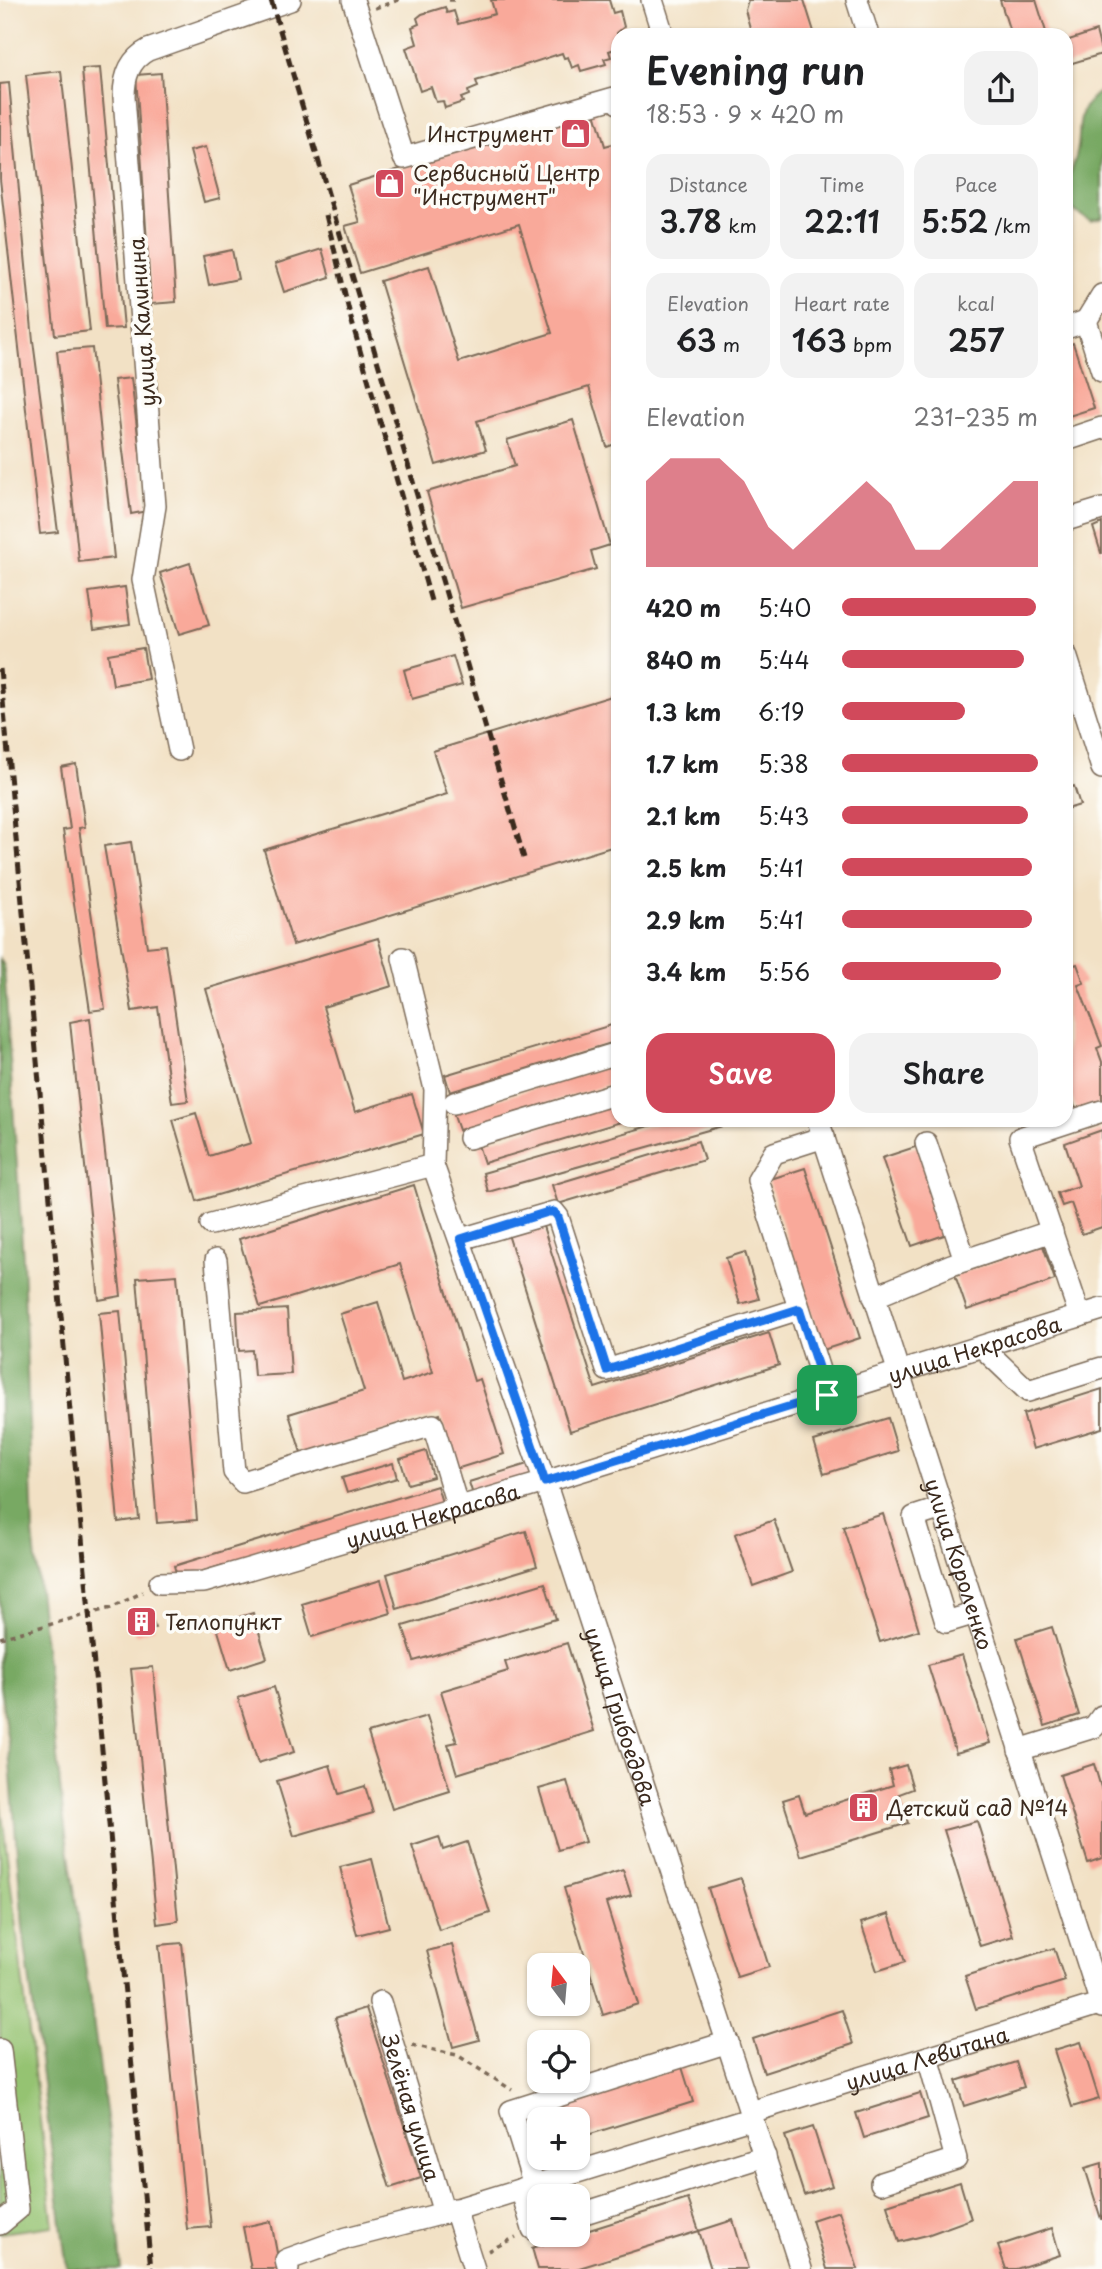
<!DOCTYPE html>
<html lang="en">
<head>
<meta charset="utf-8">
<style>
	:root { --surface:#fff; --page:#f2f2f2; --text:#202124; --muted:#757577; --accent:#d1495b }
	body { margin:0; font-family:"Playpen Sans",sans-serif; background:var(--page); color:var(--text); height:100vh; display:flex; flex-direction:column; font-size:26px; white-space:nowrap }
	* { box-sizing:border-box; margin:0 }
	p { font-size:23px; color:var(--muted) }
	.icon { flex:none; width:38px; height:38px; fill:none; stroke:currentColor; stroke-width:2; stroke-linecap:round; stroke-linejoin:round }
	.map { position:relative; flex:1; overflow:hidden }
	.sheet { position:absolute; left:611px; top:28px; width:462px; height:1099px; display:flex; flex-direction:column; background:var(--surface); border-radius:21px; box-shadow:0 2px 5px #0004 }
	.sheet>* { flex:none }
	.needle { width:46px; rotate:344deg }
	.buttons { position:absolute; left:527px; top:1953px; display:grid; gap:14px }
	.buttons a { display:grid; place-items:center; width:63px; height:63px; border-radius:14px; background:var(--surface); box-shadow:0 2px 5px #0004; font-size:35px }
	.pin { position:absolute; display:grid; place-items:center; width:60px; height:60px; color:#fff; margin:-30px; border-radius:14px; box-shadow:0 4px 10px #0006 }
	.round { display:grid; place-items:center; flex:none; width:74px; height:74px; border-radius:21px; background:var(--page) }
	.overview { display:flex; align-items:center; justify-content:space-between; height:119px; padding:0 35px }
	h1 { font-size:38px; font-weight:600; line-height:52px }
	.stats { display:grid; grid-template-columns:repeat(3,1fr); gap:10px; height:119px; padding:7px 35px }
	.stats div { display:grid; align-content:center; border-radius:18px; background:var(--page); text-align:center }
	.stats b { font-size:30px; font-weight:600 }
	.stats small { font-size:19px; font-weight:400 }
	.stats p { font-size:19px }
	.chart { height:196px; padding:14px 35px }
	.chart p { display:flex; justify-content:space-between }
	.chart svg { width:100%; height:126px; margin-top:7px; fill:var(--accent); opacity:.7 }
	.primary-button { display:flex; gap:14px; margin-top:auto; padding:14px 35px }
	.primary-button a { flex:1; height:80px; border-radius:21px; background:var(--accent); color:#fff; font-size:28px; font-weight:600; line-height:80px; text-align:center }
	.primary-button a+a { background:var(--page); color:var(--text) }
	ul { padding:0 35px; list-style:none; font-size:23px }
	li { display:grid; grid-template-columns:112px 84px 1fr; align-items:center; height:52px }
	li i { height:18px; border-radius:9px; background:var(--accent) }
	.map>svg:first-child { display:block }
</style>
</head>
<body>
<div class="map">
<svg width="1102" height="2269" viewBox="0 0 1102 2269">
	<rect width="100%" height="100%" fill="#fdfcf7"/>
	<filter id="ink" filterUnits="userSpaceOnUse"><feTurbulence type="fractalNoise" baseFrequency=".0143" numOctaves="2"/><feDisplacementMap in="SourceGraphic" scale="14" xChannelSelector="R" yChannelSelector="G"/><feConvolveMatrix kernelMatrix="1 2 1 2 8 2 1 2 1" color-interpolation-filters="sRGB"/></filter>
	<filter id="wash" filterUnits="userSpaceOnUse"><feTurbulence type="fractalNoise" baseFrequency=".00686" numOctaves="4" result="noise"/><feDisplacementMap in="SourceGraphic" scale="28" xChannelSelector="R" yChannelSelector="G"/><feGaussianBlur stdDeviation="1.57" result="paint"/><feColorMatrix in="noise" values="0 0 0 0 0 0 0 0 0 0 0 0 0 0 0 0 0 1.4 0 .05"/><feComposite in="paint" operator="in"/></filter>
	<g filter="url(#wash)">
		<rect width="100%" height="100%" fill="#f2e1c5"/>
		<path fill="#95c372" stroke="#687648" stroke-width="2" d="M0 1798 53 2226 0 2233Z"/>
		<g fill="#78a964" stroke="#5a6a41" stroke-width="2">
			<path d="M1102 90V218L1091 221C1079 214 1068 210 1066 195 1064 183 1071 174 1074 163 1086 132 1068 114 1102 90Z"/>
			<path d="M0 959 4 966 23 1259 33 1533 63 1813 109 2131 121 2269H67L23 1929 9 1750 0 1686Z"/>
		</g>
		<g id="blocks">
			<g fill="#f9a99a">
				<path d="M491 0H609L613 13 620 11 624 27 617 33 618 48 609 51 611 57 604 59 606 64 581 71 579 65 572 68 568 57 564 58 562 53 476 81 478 87 468 91 469 95 461 98 463 102 445 108 443 101 436 102 431 87 420 91 406 48 417 44 412 27 419 24 417 18 422 14 445 7 447 13 454 11 458 24 495 14Z"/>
				<path d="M748 0H804L815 35H752L745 10Z"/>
				<path d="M1000 0H1036L1047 35H1011Z"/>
				<path d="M1096 31 1102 54 1066 65V41Z"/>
				<path d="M100 68 124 328 105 329 82 69Z"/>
				<path d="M61 71 90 331 55 335 26 75Z"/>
				<path d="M161 73 176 302 151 304 136 75Z"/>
				<path d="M9 83 33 341 58 532 40 534 0 179V84Z"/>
				<path d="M594 109 605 146 616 143 618 149V443L607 447 589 387 477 421 486 450 436 465 380 281 429 266 459 362 552 333 519 224 360 273 345 226 360 222 348 185Z"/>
				<path d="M206 147 220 198 204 202 190 151Z"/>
				<path d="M322 249 330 277 284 292 275 264Z"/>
				<path d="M232 250 238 279 209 285 203 256Z"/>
				<path d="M1073 343 1094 408 1066 417V346Z"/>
				<path d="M92 348 114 558 79 562 57 351Z"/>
				<path d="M131 378 147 511 131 514 114 380Z"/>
				<path d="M573 420 610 545 591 551 596 569 461 608 427 492 515 466 507 440Z"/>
				<path d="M1102 523V553H1101L1093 527Z"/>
				<path d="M190 563 209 625 179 634 160 573Z"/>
				<path d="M125 587 130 624 94 629 89 592Z"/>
				<path d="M143 648 148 679 113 685 108 654Z"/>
				<path d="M453 656 462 685 412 699 404 670Z"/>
				<path d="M618 694V845L293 945 264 850 447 794 433 751Z"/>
				<path d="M76 764 85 827 79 828 105 1009 90 1011 63 830 70 829 61 767Z"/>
				<path d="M1074 786 1080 805 1067 809 1066 789Z"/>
				<path d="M131 842 147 947 165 945 188 1101 172 1103 158 1007 132 1011 104 846Z"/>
				<path d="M378 938 392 986 323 1007 355 1112 412 1094 424 1134 197 1201 173 1120 196 1113 209 1156 251 1143 206 989Z"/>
				<path d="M1077 964 1084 983 1078 985 1102 1046 1097 1048 1102 1062V1103L1076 1111 1066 1079V968Z"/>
				<path d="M90 1018 121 1296 99 1300 70 1022Z"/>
				<path d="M618 1023V1041L450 1092 445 1075Z"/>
				<path d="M618 1063V1082L459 1130 453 1113Z"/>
				<path d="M618 1102V1120L624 1121 484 1163 478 1145Z"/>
				<path d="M670 1120 740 1121 488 1192 483 1173Z"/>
				<path d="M1102 1130V1227L1082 1234 1071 1203 1062 1206 1057 1193 1079 1186 1065 1143Z"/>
				<path d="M698 1141 704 1160 558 1204 552 1185Z"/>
				<path d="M918 1146 947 1234 912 1246 882 1158Z"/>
				<path d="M805 1168 860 1338 823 1350 768 1180Z"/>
				<path d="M414 1185 474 1381 480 1379 504 1454 456 1469 440 1414 302 1456 289 1414 364 1391 340 1314 378 1302 402 1382 433 1372 400 1264 260 1307 239 1239Z"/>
				<path d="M541 1220 595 1388 769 1333 779 1365 570 1431 507 1231Z"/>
				<path d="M1043 1246 1055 1280 967 1310 955 1275Z"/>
				<path d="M745 1252 759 1299 740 1304 726 1258Z"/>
				<path d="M177 1275 197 1520 157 1523 137 1278Z"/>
				<path d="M287 1309 291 1374 254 1376 252 1350 239 1351 237 1312Z"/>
				<path d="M120 1311 139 1519 118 1522 99 1313Z"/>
				<path d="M1102 1389V1428L1033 1449 1023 1414Z"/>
				<path d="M888 1418 898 1451 824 1474 814 1441Z"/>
				<path d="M426 1451 433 1477 408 1484 400 1459Z"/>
				<path d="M534 1462 539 1478 474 1498 469 1482Z"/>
				<path d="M393 1463 397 1478 347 1493 342 1478Z"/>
				<path d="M437 1486 443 1506 225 1572 223 1565 178 1579 174 1566Z"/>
				<path d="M883 1514 919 1630 880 1642 843 1527Z"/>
				<path d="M774 1520 792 1572 753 1586 735 1534Z"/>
				<path d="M526 1531 537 1566 397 1609 387 1574Z"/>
				<path d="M381 1580 391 1613 312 1637 302 1604Z"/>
				<path d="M545 1583 556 1619 414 1661 403 1626Z"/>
				<path d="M149 1610 155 1628 135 1635 129 1617Z"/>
				<path d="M253 1613 267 1658 230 1670 216 1624Z"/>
				<path d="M1052 1627 1079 1715 1045 1726 1017 1638Z"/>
				<path d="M567 1643 594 1731 457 1774 448 1744 457 1742 441 1691 508 1671 505 1662Z"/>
				<path d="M962 1655 990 1743 956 1753 928 1665Z"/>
				<path d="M153 1667 178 1921 157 1924 131 1669Z"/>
				<path d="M274 1687 294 1752 258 1763 238 1698Z"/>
				<path d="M427 1716 450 1791 392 1809 368 1733Z"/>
				<path d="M1094 1764 1102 1791V1858L1088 1863 1060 1775Z"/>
				<path d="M330 1765 339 1794 365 1786 373 1813 294 1836 277 1781Z"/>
				<path d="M906 1765 913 1789 899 1794 908 1823 801 1856 783 1800 799 1795 805 1813 893 1785 889 1770Z"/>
				<path d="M567 1781 585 1842 558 1850 539 1789Z"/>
				<path d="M977 1821 1013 1936 980 1946 944 1830Z"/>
				<path d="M439 1837 443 1850 467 1842 490 1913 439 1930 412 1846Z"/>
				<path d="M372 1859 389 1927 357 1935 340 1867Z"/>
				<path d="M623 1870 631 1895 606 1903 638 2004 603 2015 564 1888Z"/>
				<path d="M741 1878 769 1967 737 1977 708 1888Z"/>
				<path d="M889 1914 905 1962 877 1971 861 1923Z"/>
				<path d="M182 1943 211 2227 187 2229 159 1945Z"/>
				<path d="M452 1945 479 2040 453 2047 427 1951Z"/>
				<path d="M1054 1948 1065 1981 976 2009 965 1976Z"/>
				<path d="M366 2008 421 2178 390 2188 335 2018Z"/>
				<path d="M842 2010 853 2044 764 2073 753 2039Z"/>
				<path d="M1081 2042 1099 2099 1072 2107 1054 2050Z"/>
				<path d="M1016 2062 1024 2087 964 2106 956 2081Z"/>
				<path d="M682 2067 693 2102 578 2138V2119H539L538 2127 534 2113Z"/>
				<path d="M920 2093 928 2118 864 2138 856 2113Z"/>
				<path d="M813 2127 832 2186 804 2195 785 2136Z"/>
				<path d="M1102 2163V2219H1101L1085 2168Z"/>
				<path d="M960 2182 971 2219 927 2235 899 2242 887 2205Z"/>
				<path d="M688 2199 699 2231 576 2269H538L532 2248Z"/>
				<path d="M839 2211 858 2269H827L812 2220Z"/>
				<path d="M733 2220 748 2269H711L699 2231Z"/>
				<path d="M271 2221 280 2269H251L243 2227Z"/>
				<path d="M1052 2228 1060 2255 1016 2269H1006L998 2246Z"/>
			</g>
		</g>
	</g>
	<g filter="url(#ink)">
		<use href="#blocks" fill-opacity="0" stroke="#7b6a58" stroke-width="2"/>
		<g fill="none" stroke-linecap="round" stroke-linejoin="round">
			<defs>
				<g id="minor">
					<path d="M353 0 404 158 614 98 618 103"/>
					<path d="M652 0 663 35"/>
					<path d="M857 0 868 35"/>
					<path d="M1086 321 1102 295"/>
					<path d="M1066 328 1086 321 1102 371"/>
					<path d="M1066 440 1102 428"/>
					<path d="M1066 520 1102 509"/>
					<path d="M1066 655 1102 768"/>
					<path d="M179 750 143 580 155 506 124 97C124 77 129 60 148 50L290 0"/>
					<path id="s1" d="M403 958 435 1089 433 1165 545 1482 801 2269"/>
					<path d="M454 1103 618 1053"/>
					<path id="s2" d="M818 1120 1102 2007"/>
					<path d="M824 1137 774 1153 758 1180 827 1395"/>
					<path d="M469 1138 618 1093"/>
					<path d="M926 1143 965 1260"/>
					<path d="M211 1224 433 1165"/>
					<path d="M461 1239 554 1212 558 1217 607 1370 799 1309"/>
					<path d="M216 1260 234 1472 243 1482 433 1425 458 1508"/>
					<path d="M874 1297 951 1265 1052 1231"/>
					<path d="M1080 1316 1020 1138 1102 1111"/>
					<path d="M982 1347 1028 1391 1102 1368"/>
					<path d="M942 1508 914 1517 946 1622 976 1613"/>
					<path id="s3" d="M160 1583 204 1582 545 1482 1102 1309"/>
					<path d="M1019 1750 1094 1727 1102 1716"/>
					<path id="s4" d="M380 2002 444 2213"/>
					<path d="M0 2050 18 2209 0 2224"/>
					<path id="s5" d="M751 2112 1102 2003"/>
					<path d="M881 2183 956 2159 928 2057"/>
					<path d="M534 2185 511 2111 728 2042"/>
					<path d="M521 2189 533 2229 539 2227"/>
					<path d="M455 2209 474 2269"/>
					<path d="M578 2215 765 2156"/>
					<path d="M288 2269 286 2260 347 2238 444 2213 753 2118"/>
				</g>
			</defs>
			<use href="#minor" stroke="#7b6a58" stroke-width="24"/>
			<g stroke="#7b6a58" stroke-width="3.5" stroke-dasharray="5 5" stroke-linecap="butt">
				<path d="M449 0H454"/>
				<path d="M375 8 399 0"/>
				<path d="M0 1638 111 1608 143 1592"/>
				<path d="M412 2045 457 2055 512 2090"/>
				<path d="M488 2251 516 2237"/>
			</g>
			<use href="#minor" stroke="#fff" stroke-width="21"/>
			<g stroke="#3b2a1e" stroke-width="5" stroke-dasharray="10 5" stroke-linecap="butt">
				<path d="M271 0 524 858"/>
				<path d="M326 215 350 315 431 601"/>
				<path d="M0 669 151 2269"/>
			</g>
		</g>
	</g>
	<g fill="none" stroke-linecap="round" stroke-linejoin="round" filter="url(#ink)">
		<defs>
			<path id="route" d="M548 1212H554L558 1217 607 1370 799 1309 827 1395 545 1482 461 1239Z"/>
		</defs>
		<use href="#route" stroke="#fff" stroke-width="14"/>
		<use href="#route" stroke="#1a73e8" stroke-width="9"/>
	</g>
	<defs>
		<symbol id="shop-square" viewBox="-11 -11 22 22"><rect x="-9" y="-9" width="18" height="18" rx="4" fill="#d1495b" stroke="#fdfcf7"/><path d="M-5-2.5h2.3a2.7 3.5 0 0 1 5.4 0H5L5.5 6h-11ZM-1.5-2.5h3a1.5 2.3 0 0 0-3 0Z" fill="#fff"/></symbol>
		<symbol id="building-square" viewBox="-11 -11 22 22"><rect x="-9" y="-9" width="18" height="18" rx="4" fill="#d1495b" stroke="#fdfcf7"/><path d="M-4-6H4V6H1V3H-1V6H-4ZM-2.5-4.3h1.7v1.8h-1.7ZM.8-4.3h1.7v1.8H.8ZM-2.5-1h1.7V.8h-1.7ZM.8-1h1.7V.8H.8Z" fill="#fff"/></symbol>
	</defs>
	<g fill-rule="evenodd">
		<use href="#shop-square" x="558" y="116" width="35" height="35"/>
		<use href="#shop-square" x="372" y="166" width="35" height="35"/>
		<use href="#building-square" x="124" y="1604" width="35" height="35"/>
		<use href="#building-square" x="846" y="1790" width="35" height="35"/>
	</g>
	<g text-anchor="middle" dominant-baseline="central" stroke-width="7" stroke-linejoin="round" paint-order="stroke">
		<g font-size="21" fill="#3b2a1e" stroke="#fdfcf7" text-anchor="start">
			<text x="553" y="133" text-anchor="end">Инструмент</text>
			<text x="413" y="172">Сервисный Центр<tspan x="413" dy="24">"Инструмент"</tspan></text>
			<text x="165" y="1621">Теплопункт</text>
			<text x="887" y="1807">Детский сад №14</text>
		</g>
		<g font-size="21" fill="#3b2a1e" stroke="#fdfcf7">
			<text transform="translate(141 322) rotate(-94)">улица Калинина</text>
			<text stroke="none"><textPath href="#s3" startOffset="849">улица Некрасова</textPath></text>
			<text stroke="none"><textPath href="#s3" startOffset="282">улица Некрасова</textPath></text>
			<text stroke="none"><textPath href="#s2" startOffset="466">улица Короленко</textPath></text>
			<text stroke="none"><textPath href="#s1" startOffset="793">улица Грибоедова</textPath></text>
			<text stroke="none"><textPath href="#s5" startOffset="184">улица Левитана</textPath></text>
			<text stroke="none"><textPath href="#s4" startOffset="110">Зелёная улица</textPath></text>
		</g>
	</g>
</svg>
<div class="buttons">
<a><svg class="needle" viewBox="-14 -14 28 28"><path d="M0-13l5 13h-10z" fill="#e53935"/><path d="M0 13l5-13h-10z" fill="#757577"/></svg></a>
<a><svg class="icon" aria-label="locate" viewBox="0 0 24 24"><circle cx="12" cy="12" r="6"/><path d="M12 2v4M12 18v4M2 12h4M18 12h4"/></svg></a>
<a>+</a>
<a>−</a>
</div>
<div class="pin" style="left:827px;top:1395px;background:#1e9e55"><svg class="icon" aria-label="arrive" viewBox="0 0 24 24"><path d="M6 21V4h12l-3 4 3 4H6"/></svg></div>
<section class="sheet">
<div class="overview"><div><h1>Evening run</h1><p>18:53 · 9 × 420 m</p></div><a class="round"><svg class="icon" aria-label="share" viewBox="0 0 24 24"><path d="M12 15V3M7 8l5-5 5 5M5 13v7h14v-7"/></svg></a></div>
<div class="stats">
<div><p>Distance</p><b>3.78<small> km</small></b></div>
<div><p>Time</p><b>22:11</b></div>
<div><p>Pace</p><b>5:52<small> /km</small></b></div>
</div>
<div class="stats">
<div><p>Elevation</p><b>63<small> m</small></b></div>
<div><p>Heart rate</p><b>163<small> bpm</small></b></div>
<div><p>kcal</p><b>257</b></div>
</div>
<div class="chart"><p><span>Elevation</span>231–235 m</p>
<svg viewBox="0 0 160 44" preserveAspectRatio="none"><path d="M0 44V14L10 6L20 6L30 6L40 14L50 30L60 38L70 30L80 22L90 14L100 22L110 38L120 38L130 30L140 22L150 14L160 14V44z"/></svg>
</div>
<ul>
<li><b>420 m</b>5:40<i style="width:99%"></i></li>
<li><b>840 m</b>5:44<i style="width:93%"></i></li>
<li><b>1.3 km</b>6:19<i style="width:63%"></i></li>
<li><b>1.7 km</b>5:38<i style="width:100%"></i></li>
<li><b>2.1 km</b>5:43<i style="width:95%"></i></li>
<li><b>2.5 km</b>5:41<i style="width:97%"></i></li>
<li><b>2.9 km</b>5:41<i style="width:97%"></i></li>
<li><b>3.4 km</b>5:56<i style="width:81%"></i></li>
</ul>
<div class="primary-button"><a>Save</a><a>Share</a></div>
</section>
</div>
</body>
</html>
